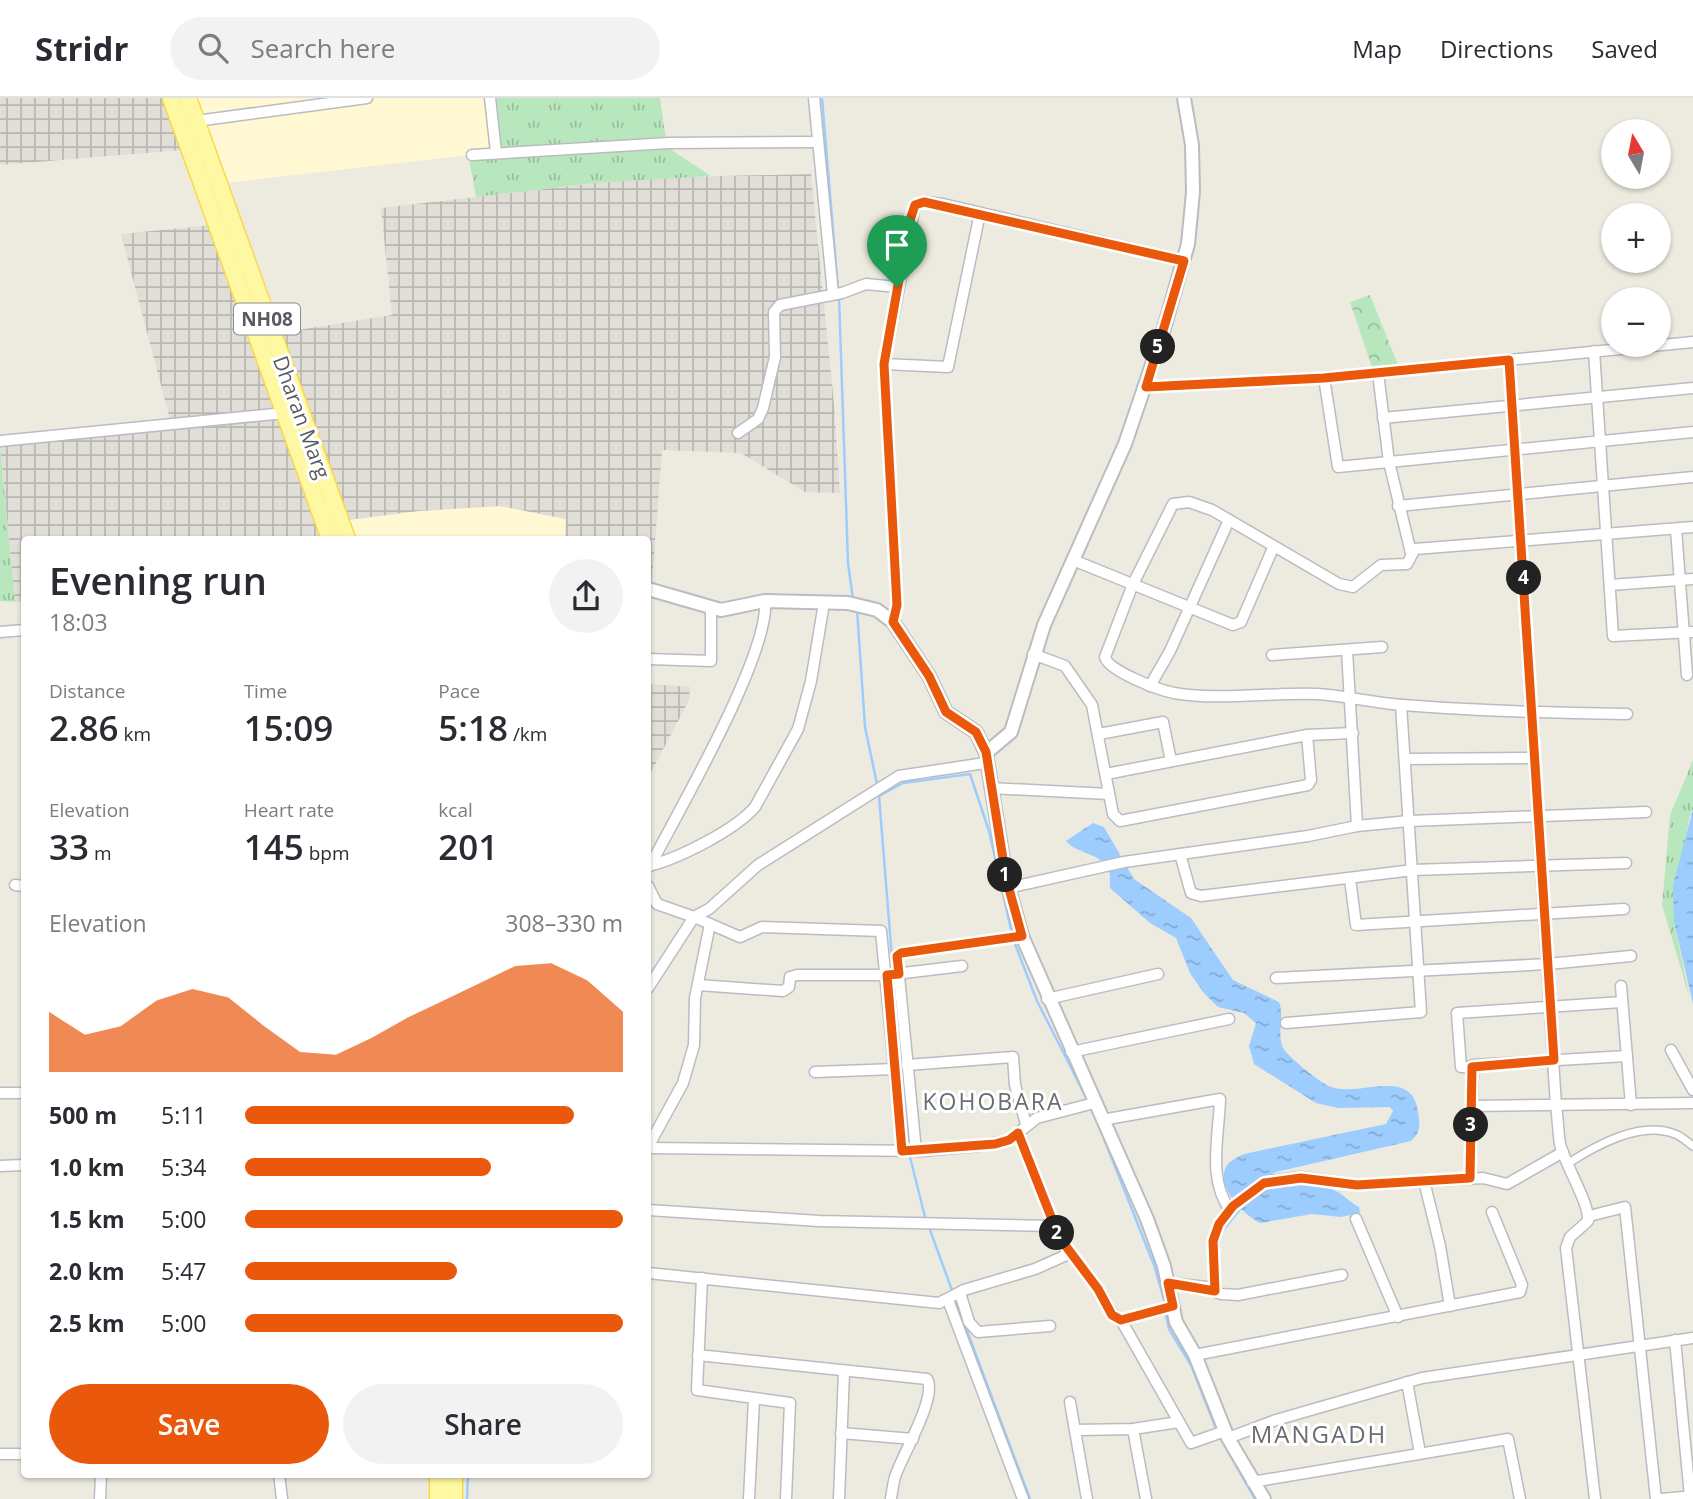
<!DOCTYPE html>
<html lang="en">
<head>
<meta charset="utf-8">
<style>
	:root { --surface:#fff; --page:#f2f2f3; --text:#2b2b33; --muted:#7c7c81; --line:#e1e1e2; --accent:#ea580c }
	body { margin:0; font-family:"Open Sans",sans-serif; background:var(--page); color:var(--text); height:100vh; display:flex; flex-direction:column; font-size:26px; white-space:nowrap }
	* { box-sizing:border-box; margin:0 }
	p { font-size:23px; color:var(--muted) }
	.icon { flex:none; width:38px; height:38px; fill:none; stroke:currentColor; stroke-width:2; stroke-linecap:round; stroke-linejoin:round }
	.map { position:relative; flex:1; overflow:hidden }
	.sheet { position:absolute; left:21px; top:438px; width:630px; height:942px; display:flex; flex-direction:column; background:var(--surface); border-radius:7px; box-shadow:0 2px 5px #0004 }
	.sheet>* { flex:none }
	.needle { width:46px; rotate:350deg }
	.fabs { position:absolute; left:1601px; top:21px; display:grid; gap:14px }
	.fabs a { display:grid; place-items:center; width:70px; height:70px; border-radius:50%; background:var(--surface); box-shadow:0 2px 5px #0004; font-size:35px }
	.pin { position:absolute; display:grid; place-items:center; width:60px; height:60px; color:#fff; margin:-72px -30px; border-radius:50% 50% 50% 0; rotate:-45deg; box-shadow:0 0 7px #0007 }
	.pin .icon { rotate:45deg }
	.km { position:absolute; width:35px; height:35px; margin:-18px; border-radius:50%; background:#222; color:#fff; font-size:19px; line-height:35px; text-align:center }
	.round { display:grid; place-items:center; flex:none; width:74px; height:74px; border-radius:37px; background:var(--page) }
	.summary { display:flex; align-items:center; justify-content:space-between; height:119px; padding:0 28px }
	h1 { font-size:38px; font-weight:600; line-height:52px }
	.stats { display:grid; grid-template-columns:repeat(3,1fr); gap:10px; height:119px; padding:7px 28px }
	.stats div { display:grid; align-content:center }
	.stats b { font-size:35px; font-weight:600 }
	.stats small { font-size:19px; font-weight:400 }
	.stats p { font-size:19px }
	.chart { height:196px; padding:14px 28px }
	.chart p { display:flex; justify-content:space-between }
	.chart svg { width:100%; height:126px; margin-top:7px; fill:var(--accent); opacity:.7 }
	.action { display:flex; gap:14px; margin-top:auto; padding:14px 28px }
	.action a { flex:1; height:80px; border-radius:42px; background:var(--accent); color:#fff; font-size:28px; font-weight:600; line-height:80px; text-align:center }
	.action a+a { background:var(--page); color:var(--text) }
	ul { padding:0 28px; list-style:none; font-size:23px }
	li { display:grid; grid-template-columns:112px 84px 1fr; align-items:center; height:52px }
	li i { height:18px; border-radius:9px; background:var(--accent) }
	header { display:flex; align-items:center; gap:42px; box-sizing:border-box; height:98px; padding:0 35px; background:var(--surface); border-bottom:2px solid var(--line) }
	header strong { font-size:33px }
	nav { display:flex; gap:38px; margin-inline-start:auto; font-size:24px }
	.search { width:490px; height:63px; background:var(--page); display:flex; align-items:center; gap:18px; box-sizing:border-box; padding:0 24px; border-radius:38px; color:var(--muted); font-size:26px }
	.map>svg:first-child { display:block }
</style>
</head>
<body>
<header>
<strong>Stridr</strong>
<div class="search"><svg class="icon" aria-label="search" viewBox="0 0 24 24"><circle cx="10" cy="10" r="6"/><path d="M15 15l6 6"/></svg>Search here</div>
<nav><a>Map</a><a>Directions</a><a>Saved</a></nav>
</header>
<div class="map">
<svg width="1693" height="1401" viewBox="0 0 1693 1401">
	<defs>
		<pattern id="industrial-grid" width="8" height="8" patternUnits="userSpaceOnUse" patternTransform="scale(1.75)"><rect width="8" height="8" fill="#e0ded7"/><path d="M0 4h8M4 0v8" fill="none" stroke="#b8b7b2"/></pattern>
		<pattern id="grass-tufts" width="24" height="20" patternUnits="userSpaceOnUse" patternTransform="scale(1.75)"><rect width="24" height="20" fill="#b9e7bd"/><path d="M3 7l-1-3M5 7V3M7 7l1-3M15 17l-1-3M17 17v-4M19 17l1-3" fill="none" stroke="#99be9d"/></pattern>
		<pattern id="forest-crowns" width="20" height="18" patternUnits="userSpaceOnUse" patternTransform="scale(1.75)"><rect width="20" height="18" fill="#b9e7bd"/><path d="M2 6a3 3 0 1 1 6 0M12 15a3 3 0 1 1 6 0" fill="none" stroke="#99be9d"/></pattern>
		<pattern id="water-ripples" width="26" height="14" patternUnits="userSpaceOnUse" patternTransform="scale(1.75)"><rect width="26" height="14" fill="#9dccff"/><path d="M2 4q2-2 4 0t4 0M15 11q2-2 4 0t4 0" fill="none" stroke="#83a9d2"/></pattern>
	</defs>
	<rect width="100%" height="100%" fill="#edebdf"/>
	<g fill="#fff8d2">
		<path d="M187 0H490L496 54 218 86Z"/>
		<path d="M500 408 566 421 565 441H347L340 423 419 413Z"/>
	</g>
	<g fill="url(#industrial-grid)">
		<path d="M0 0H188L206 50 0 67Z"/>
		<path d="M811 76 834 306 840 395 805 394 741 355 662 352 652 484H648V441H565L566 421 500 408 419 413 341 423 347 441H24V503L15 504 0 346 172 329 121 136 232 125 273 236 392 217 381 110 595 85 683 79Z"/>
		<path d="M648 586 690 589 689 602 648 680Z"/>
	</g>
	<g fill="url(#grass-tufts)">
		<path d="M490 0H660L667 49 711 78 595 85 476 99 468 55 496 54Z"/>
		<path d="M0 347 15 504 0 503Z"/>
		<path d="M1693 662V711L1689 721 1674 824 1690 901 1662 807 1670 717Z"/>
	</g>
	<path fill="url(#forest-crowns)" d="M1370 197 1398 267 1372 269 1350 204Z"/>
	<g fill="url(#water-ripples)">
		<path d="M1693 711V906L1674 824 1673 787Z"/>
		<path d="M1093 725 1104 729 1134 781 1191 820 1233 882 1279 904C1286 921 1273 942 1288 956 1295 964 1322 986 1331 989 1361 999 1412 968 1418 1014 1420 1027 1421 1034 1411 1043L1276 1074 1248 1092V1098C1274 1086 1308 1079 1336 1093 1344 1097 1351 1105 1359 1109L1360 1115 1341 1119 1312 1116 1260 1125C1244 1117 1216 1090 1226 1069 1229 1063 1238 1059 1244 1056L1386 1026 1393 1013 1390 1009 1338 1010 1316 1005 1254 966 1249 948 1256 925 1244 915 1218 909 1203 894 1190 875 1176 840 1150 825 1110 790C1109 784 1111 779 1109 773 1103 755 1076 756 1066 743Z"/>
	</g>
	<g fill="none" stroke-linecap="round" stroke-linejoin="round">
		<g stroke="#9dccff" stroke-width="2.5">
			<path d="M822 0 838 192"/>
			<path d="M839 199 848 465 853 501"/>
			<path d="M857 511 865 629 877 686"/>
			<path d="M1015 846 1037 903 1088 1003"/>
			<path d="M893 873 879 698 903 685 970 676 989 733 1012 836"/>
			<path d="M894 880 908 1049"/>
			<path d="M1097 1023 1154 1167 1165 1205"/>
			<path d="M1006 1038 1022 1025"/>
			<path d="M909 1055 926 1123"/>
			<path d="M930 1132 953 1195"/>
			<path d="M1219 1137 1241 1110"/>
			<path d="M1176 1191 1204 1194 1216 1200"/>
			<path d="M957 1206 1030 1401"/>
			<path d="M1166 1217 1169 1231 1191 1267 1215 1328"/>
			<path d="M1222 1343 1255 1401"/>
			<path d="M467 1401 468 1376"/>
		</g>
		<defs>
			<path id="pedestrian" d="M1567 1066C1595 1048 1640 1022 1675 1036 1681 1038 1687 1044 1693 1048"/>
			<g id="minor">
				<path d="M490 0 496 54"/>
				<path d="M814 0 833 196"/>
				<path d="M196 23 367 0"/>
				<path d="M472 57 669 45 817 44"/>
				<path d="M1594 253 1613 538 1693 534"/>
				<path d="M1509 262 1556 1008C1558 1021 1558 1034 1560 1046 1565 1067 1590 1106 1588 1123L1570 1139 1566 1150 1595 1401"/>
				<path d="M884 266 948 269 980 115"/>
				<path d="M1378 275 1389 364 1411 455"/>
				<path d="M1324 280 1338 369 1693 334"/>
				<path d="M1146 289 1324 280 1693 244"/>
				<path d="M1383 320 1693 290"/>
				<path d="M738 335 758 321 763 310 775 259 774 214 780 207 842 195 866 186 897 189"/>
				<path d="M0 343 285 315"/>
				<path d="M1398 408 1693 379"/>
				<path d="M1676 431 1687 577"/>
				<path d="M1073 462 1233 527 1241 524 1273 450"/>
				<path d="M1610 487 1693 481"/>
				<path d="M893 524 897 507 884 266 915 107 924 104 943 106 1184 163"/>
				<path d="M0 534 24 532"/>
				<path d="M1347 552 1357 728"/>
				<path d="M1033 556 1065 568 1092 607 1113 716 1120 723 1308 687 1311 682 1307 637"/>
				<path d="M1272 557 1382 549"/>
				<path d="M648 561 711 563V511"/>
				<path d="M1150 588 1170 553 1229 422"/>
				<path d="M1627 616C1552 615 1477 613 1403 607 1374 605 1346 598 1318 596 1270 594 1222 603 1174 595 1159 592 1108 573 1105 559L1133 486 1173 406 1189 404 1212 412 1339 486 1353 489 1381 467 1407 466 1415 451 1693 429"/>
				<path d="M1099 636 1163 624 1171 663"/>
				<path d="M1406 661 1535 660"/>
				<path d="M1106 676 1307 637 1353 635"/>
				<path d="M990 690 1109 696"/>
				<path d="M1180 756 1191 795 1201 798 1413 772 1626 765"/>
				<path d="M648 768C678 761 735 732 755 709L798 631 811 583 824 505"/>
				<path d="M650 768C678 714 770 556 765 503"/>
				<path d="M1350 781 1356 827 1624 811"/>
				<path d="M15 787 24 788"/>
				<path d="M648 788 657 806 694 819 709 811 758 767 899 678 985 665"/>
				<path d="M1008 790 1124 764 1308 738 1357 728 1409 723 1646 714"/>
				<path d="M1276 880 1548 866 1631 858"/>
				<path d="M698 887 783 893 789 889 790 879 797 877H887L962 868"/>
				<path d="M1621 888 1631 1007"/>
				<path d="M648 890 694 819 740 839 762 829 881 833 902 1053"/>
				<path d="M1047 901 1158 876"/>
				<path d="M1286 925 1421 914 1401 607"/>
				<path d="M1671 952 1693 992"/>
				<path d="M1071 954 1229 921"/>
				<path d="M907 967 1013 959 1015 987 1026 1026"/>
				<path d="M1472 969H1461L1457 915 1622 904"/>
				<path d="M815 974 895 971"/>
				<path d="M0 995H24"/>
				<path d="M1472 1008 1693 1005"/>
				<path d="M1102 1022 1220 1001C1219 1038 1207 1081 1230 1112"/>
				<path d="M1018 1035 1059 1139 1098 1191 1113 1217 1121 1222 1173 1208"/>
				<path d="M648 1049 683 985 694 947 695 900 710 826"/>
				<path d="M648 1050 922 1053 979 1048 1009 1042 1037 1020 1094 1005"/>
				<path d="M916 1053 897 858 901 855 1022 838"/>
				<path d="M0 1068 24 1067"/>
				<path d="M1470 1080 1473 967 1627 958"/>
				<path d="M1424 1083 1440 1148 1450 1208"/>
				<path d="M648 1112 819 1123 1053 1128"/>
				<path d="M1589 1118 1625 1109 1656 1401"/>
				<path d="M1356 1121 1398 1219"/>
				<path d="M648 1175 939 1205 964 1192 1035 1171 1071 1155"/>
				<path d="M702 1180 697 1292 790 1305 786 1401"/>
				<path d="M1168 1185 1207 1189 1221 1196 1238 1197 1342 1177"/>
				<path d="M1215 1193 1213 1143 1219 1126 1233 1108 1270 1083 1301 1079 1357 1087 1483 1080 1507 1086 1563 1054"/>
				<path d="M960 1195 969 1224 978 1234 1050 1228"/>
				<path d="M948 1202 1023 1401"/>
				<path d="M1121 1222 1191 1345 1225 1333"/>
				<path d="M1675 1242 1690 1398"/>
				<path d="M698 1257 927 1281C938 1299 901 1359 895 1379 893 1386 892 1394 891 1401"/>
				<path d="M1195 1257 1520 1194 1522 1187 1492 1114"/>
				<path d="M1407 1284 1420 1355"/>
				<path d="M1070 1304 1087 1401"/>
				<path d="M1133 1331 1146 1401"/>
				<path d="M1077 1332 1133 1331 1179 1324"/>
				<path d="M841 1335 913 1341"/>
				<path d="M1228 1340 1276 1322 1422 1280 1693 1240"/>
				<path d="M0 1356H24"/>
				<path d="M279 1376 282 1401"/>
				<path d="M1252 1384 1508 1341 1520 1401"/>
				<path d="M100 1401 101 1376"/>
				<path d="M749 1401 754 1301"/>
				<path d="M839 1401 844 1274"/>
				<path d="M1662 1401 1693 1398"/>
			</g>
			<g id="tertiary">
				<path d="M648 491 721 512 765 503 848 505 877 512 893 524 929 578 946 614 976 634 986 655 1006 780 1022 838 1147 1121 1164 1168 1176 1224 1195 1257 1228 1340 1264 1401"/>
				<path d="M986 655 1011 634 1044 527 1125 346 1163 234 1188 146 1193 94 1192 47 1184 0"/>
			</g>
			<g id="primary">
				<path d="M171 0 330 441"/>
				<path d="M188 0 347 441"/>
				<path d="M438 1401V1376"/>
				<path d="M454 1401V1376"/>
			</g>
		</defs>
		<use href="#pedestrian" stroke="#babcc2" stroke-width="10"/>
		<use href="#minor" stroke="#babcc2" stroke-width="13"/>
		<use href="#tertiary" stroke="#babcc2" stroke-width="16"/>
		<use href="#primary" stroke="#fad84b" stroke-width="19"/>
		<use href="#pedestrian" stroke="#fff" stroke-width="7"/>
		<use href="#minor" stroke="#fff" stroke-width="10"/>
		<use href="#tertiary" stroke="#fff" stroke-width="12"/>
		<use href="#primary" stroke="#fff8a2" stroke-width="16"/>
	</g>
	<g fill="none" stroke-linecap="round" stroke-linejoin="round">
		<defs>
			<path id="route" d="M924 104 1184 163 1146 289 1324 280 1509 262 1554 962 1472 969 1470 1080 1357 1087 1301 1080 1264 1085 1233 1108 1219 1126 1213 1143 1215 1193 1168 1185 1173 1208 1121 1222 1112 1217 1098 1191 1059 1139 1018 1035 1009 1042 995 1046 902 1053 887 877 899 876 897 858 901 855 1022 838 1006 780 986 654 976 634 946 614 929 578 893 524 897 507 884 266 909 125 915 107Z"/>
		</defs>
		<use href="#route" stroke="#fff" stroke-width="14"/>
		<use href="#route" stroke="#ea580c" stroke-width="9"/>
	</g>
	<g text-anchor="middle" dominant-baseline="central" stroke-width="6" stroke-linejoin="round" paint-order="stroke">
		<rect fill="#fff" stroke="#8a8d91" stroke-width="2" x="234" y="205.5" width="66" height="31" rx="5"/>
		<g font-size="19" font-weight="bold" fill="#585c62">
			<text x="267" y="221">NH08</text>
		</g>
		<g font-size="21" fill="#585c62" stroke="#fff">
			<text transform="translate(302 319) rotate(70)">Dharan Marg</text>
		</g>
		<g font-size="23" letter-spacing="2" fill="#696e74" stroke="#fff">
			<text x="993" y="1003">KOHOBARA</text>
		</g>
		<g font-size="24" letter-spacing="2" fill="#696e74" stroke="#fff">
			<text x="1319" y="1335">MANGADH</text>
		</g>
	</g>
</svg>
<div class="fabs">
<a><svg class="needle" viewBox="-14 -14 28 28"><path d="M0-13l5 13h-10z" fill="#e53935"/><path d="M0 13l5-13h-10z" fill="#7c7c81"/></svg></a>
<a>+</a>
<a>−</a>
</div>
<div class="pin" style="left:897px;top:189px;background:#1e9e55"><svg class="icon" aria-label="arrive" viewBox="0 0 24 24"><path d="M6 21V4h12l-3 4 3 4H6"/></svg></div>
<b class="km" style="left:1005px;top:777px">1</b>
<b class="km" style="left:1057px;top:1135px">2</b>
<b class="km" style="left:1471px;top:1027px">3</b>
<b class="km" style="left:1524px;top:480px">4</b>
<b class="km" style="left:1158px;top:249px">5</b>
<section class="sheet">
<div class="summary"><div><h1>Evening run</h1><p>18:03</p></div><a class="round"><svg class="icon" aria-label="share" viewBox="0 0 24 24"><path d="M12 15V3M7 8l5-5 5 5M5 13v7h14v-7"/></svg></a></div>
<div class="stats">
<div><p>Distance</p><b>2.86<small> km</small></b></div>
<div><p>Time</p><b>15:09</b></div>
<div><p>Pace</p><b>5:18<small> /km</small></b></div>
</div>
<div class="stats">
<div><p>Elevation</p><b>33<small> m</small></b></div>
<div><p>Heart rate</p><b>145<small> bpm</small></b></div>
<div><p>kcal</p><b>201</b></div>
</div>
<div class="chart"><p><span>Elevation</span>308–330 m</p>
<svg viewBox="0 0 160 44" preserveAspectRatio="none"><path d="M0 44V23L10 31L20 28L30 19L40 15L50 18L60 28L70 37L80 38L90 32L100 25L110 19L120 13L130 7L140 6L150 12L160 23V44z"/></svg>
</div>
<ul>
<li><b>500 m</b>5:11<i style="width:87%"></i></li>
<li><b>1.0 km</b>5:34<i style="width:65%"></i></li>
<li><b>1.5 km</b>5:00<i style="width:100%"></i></li>
<li><b>2.0 km</b>5:47<i style="width:56%"></i></li>
<li><b>2.5 km</b>5:00<i style="width:100%"></i></li>
</ul>
<div class="action"><a>Save</a><a>Share</a></div>
</section>
</div>
</body>
</html>
